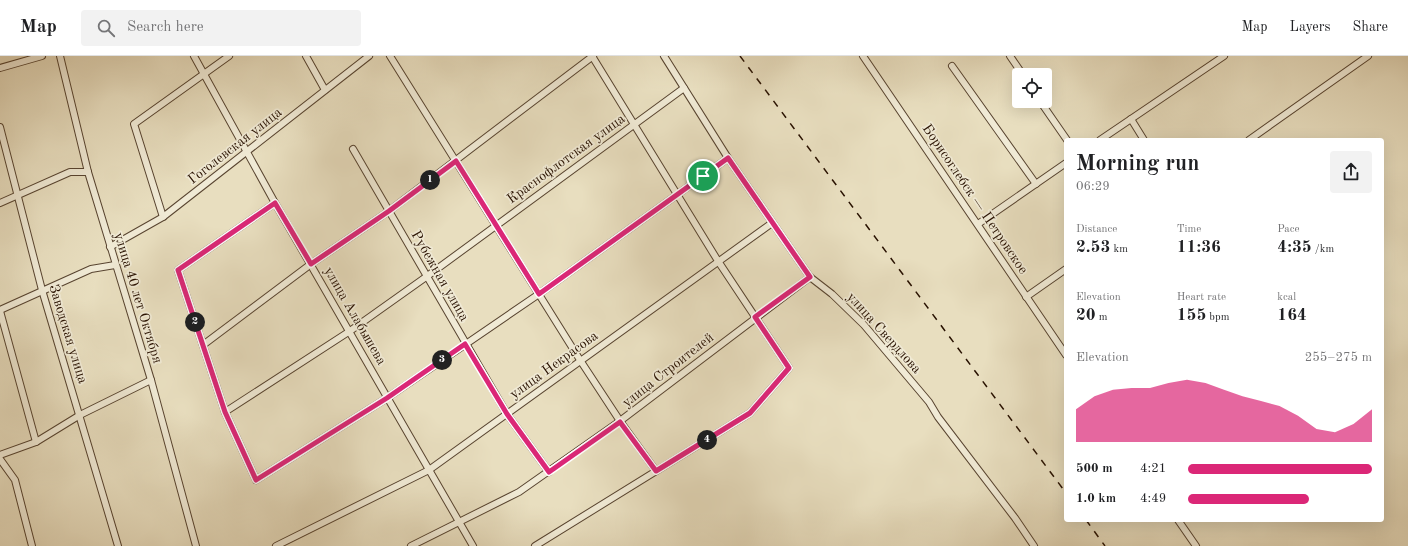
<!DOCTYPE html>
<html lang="en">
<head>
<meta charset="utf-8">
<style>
	:root { --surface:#fff; --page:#f2f2f2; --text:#202124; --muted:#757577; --line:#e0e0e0; --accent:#db2777 }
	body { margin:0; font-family:"Old Standard TT",serif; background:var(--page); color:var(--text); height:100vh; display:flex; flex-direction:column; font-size:15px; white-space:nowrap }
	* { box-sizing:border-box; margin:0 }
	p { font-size:13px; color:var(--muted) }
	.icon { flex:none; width:22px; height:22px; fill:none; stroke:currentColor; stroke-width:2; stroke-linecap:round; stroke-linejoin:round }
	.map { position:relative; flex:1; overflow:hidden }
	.panel { position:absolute; left:1064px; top:82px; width:320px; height:384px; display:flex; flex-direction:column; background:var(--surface); border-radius:4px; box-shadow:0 4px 16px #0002 }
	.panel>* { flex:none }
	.fabs { position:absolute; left:1012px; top:12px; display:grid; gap:8px }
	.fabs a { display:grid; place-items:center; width:40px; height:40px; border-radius:4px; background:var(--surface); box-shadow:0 4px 16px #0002; font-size:20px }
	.pin { position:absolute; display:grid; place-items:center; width:34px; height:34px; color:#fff; margin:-17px; border:2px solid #fff; border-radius:50%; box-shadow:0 1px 4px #0007 }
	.km { position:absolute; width:20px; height:20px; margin:-10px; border-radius:50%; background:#222; color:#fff; font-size:11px; line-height:20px; text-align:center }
	.round { display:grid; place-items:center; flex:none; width:42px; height:42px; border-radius:4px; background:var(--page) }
	.headline { display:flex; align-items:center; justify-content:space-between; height:68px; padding:0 12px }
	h1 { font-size:22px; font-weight:700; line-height:30px }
	.metrics { display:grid; grid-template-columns:repeat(3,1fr); gap:6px; height:68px; padding:4px 12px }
	.metrics div { display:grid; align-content:center }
	.metrics b { font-size:17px; font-weight:700 }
	.metrics small { font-size:11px; font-weight:400 }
	.metrics p { font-size:11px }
	.chart { height:112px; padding:8px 12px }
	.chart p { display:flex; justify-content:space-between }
	.chart svg { width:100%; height:72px; margin-top:4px; fill:var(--accent); opacity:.7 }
	ul { padding:0 12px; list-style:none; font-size:13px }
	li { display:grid; grid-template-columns:64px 48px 1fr; align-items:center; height:30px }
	li i { height:10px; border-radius:5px; background:var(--accent) }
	header { display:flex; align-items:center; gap:24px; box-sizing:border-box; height:56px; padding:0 20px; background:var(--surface); border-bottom:1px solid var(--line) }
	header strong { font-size:19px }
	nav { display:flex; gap:22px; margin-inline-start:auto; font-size:14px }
	.search { width:280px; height:36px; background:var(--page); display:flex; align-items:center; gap:10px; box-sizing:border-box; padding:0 14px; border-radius:4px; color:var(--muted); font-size:15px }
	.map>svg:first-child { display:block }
</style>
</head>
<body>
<header>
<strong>Map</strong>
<div class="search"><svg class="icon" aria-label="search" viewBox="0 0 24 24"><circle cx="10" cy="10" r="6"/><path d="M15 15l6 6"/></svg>Search here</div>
<nav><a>Map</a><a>Layers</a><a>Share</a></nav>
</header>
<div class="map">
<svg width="1408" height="490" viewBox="0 0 1408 490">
	<rect width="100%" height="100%" fill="#e8debf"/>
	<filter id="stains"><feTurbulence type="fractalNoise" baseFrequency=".005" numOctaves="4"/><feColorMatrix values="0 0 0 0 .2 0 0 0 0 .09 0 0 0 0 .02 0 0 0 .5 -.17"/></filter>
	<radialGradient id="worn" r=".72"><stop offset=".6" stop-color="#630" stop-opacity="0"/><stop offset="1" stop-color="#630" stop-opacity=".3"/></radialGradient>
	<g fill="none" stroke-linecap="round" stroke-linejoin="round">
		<defs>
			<g id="minor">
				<path d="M60 0 88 116 151 324 196 490"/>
				<path d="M194 0 275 147 473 490"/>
				<path d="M306 0 325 34"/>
				<path d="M390 0 580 304 620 365 656 415"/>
				<path d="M664 0 728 102 810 221 832 238 864 269 929 346 938 361 1015 462 1034 490"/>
				<path d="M863 0 1066 299"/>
				<path d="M1010 0 1023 19"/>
				<path d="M952 10 1036 128"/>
				<path d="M0 12 42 0"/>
				<path d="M1040 45 1067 84"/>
				<path d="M1131 63 1144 84"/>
				<path d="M0 71 42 234 118 490"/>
				<path d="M1100 84 1224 0"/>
				<path d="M1249 84 1368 0"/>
				<path d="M353 93 507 358 549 416"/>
				<path d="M0 147 70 116H88"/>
				<path d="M275 147 178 214 225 356 256 424 387 342 539 238 728 102"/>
				<path d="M163 161 134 68 229 0"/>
				<path d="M978 168 1066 107"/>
				<path d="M110 191 163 161 369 0"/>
				<path d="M1026 241 1066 213"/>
				<path d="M0 254 91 213 115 209"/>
				<path d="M0 255 36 386"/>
				<path d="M203 289 311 208 389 155 593 0"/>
				<path d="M225 356 350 275 426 221 684 32"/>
				<path d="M0 399 36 386 80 359 151 324"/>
				<path d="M0 403 15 424 32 490"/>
				<path d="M1178 464 1196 490"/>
				<path d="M276 490 429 414 772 167"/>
				<path d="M411 490 519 436 620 365 810 221"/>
				<path d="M535 490 750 357 789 312 718 205 592 0"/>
			</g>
		</defs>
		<use href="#minor" stroke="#584430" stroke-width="8"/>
		<use href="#minor" stroke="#f0ead5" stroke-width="6"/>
		<g stroke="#281100" stroke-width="1.5" stroke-dasharray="7 7" stroke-linecap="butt">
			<path d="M740 0 1066 437"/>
			<path d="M1086 464 1105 490"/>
		</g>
	</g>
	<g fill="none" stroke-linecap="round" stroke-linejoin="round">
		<defs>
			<path id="route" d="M728 102 810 221 755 261 789 312 750 357 656 415 620 366 549 416 507 358 465 288 387 342 256 424 225 356 178 214 275 147 311 208 389 155 456 105 539 238Z"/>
		</defs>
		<use href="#route" stroke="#fff" stroke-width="8"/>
		<use href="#route" stroke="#db2777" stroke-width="5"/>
	</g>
	<g text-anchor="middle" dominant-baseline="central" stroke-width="3.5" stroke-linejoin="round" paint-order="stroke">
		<g font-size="14" fill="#281100" stroke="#f0ead5">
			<text transform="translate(235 90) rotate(-38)">Гоголевская улица</text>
			<text transform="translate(566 103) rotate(-36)">Краснофлотская улица</text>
			<text transform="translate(975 143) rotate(56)">Борисоглебск — Петровское</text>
			<text transform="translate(440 220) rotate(60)">Рубежная улица</text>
			<text transform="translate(138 242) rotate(73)">улица 40 лет Октября</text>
			<text transform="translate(355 260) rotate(60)">улица Алабышева</text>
			<text transform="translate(884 277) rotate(48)">улица Свердлова</text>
			<text transform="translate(68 278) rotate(73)">Заводская улица</text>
			<text transform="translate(554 309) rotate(-36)">улица Некрасова</text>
			<text transform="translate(668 314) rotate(-38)">улица Строителей</text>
		</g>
	</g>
	<rect width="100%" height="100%" filter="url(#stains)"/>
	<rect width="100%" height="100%" fill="url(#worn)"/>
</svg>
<div class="fabs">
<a><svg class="icon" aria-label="locate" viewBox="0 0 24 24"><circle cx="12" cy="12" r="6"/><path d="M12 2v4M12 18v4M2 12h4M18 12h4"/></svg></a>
</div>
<div class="pin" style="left:703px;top:120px;background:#1e9e55"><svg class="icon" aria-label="arrive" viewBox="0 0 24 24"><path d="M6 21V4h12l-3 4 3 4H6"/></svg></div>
<b class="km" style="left:430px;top:124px">1</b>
<b class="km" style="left:195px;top:266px">2</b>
<b class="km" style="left:442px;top:304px">3</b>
<b class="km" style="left:707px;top:384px">4</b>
<section class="panel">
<div class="headline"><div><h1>Morning run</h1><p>06:29</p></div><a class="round"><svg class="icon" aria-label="share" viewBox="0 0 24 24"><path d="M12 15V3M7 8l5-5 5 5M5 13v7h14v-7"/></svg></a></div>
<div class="metrics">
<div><p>Distance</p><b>2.53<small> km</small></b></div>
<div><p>Time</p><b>11:36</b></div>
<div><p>Pace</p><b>4:35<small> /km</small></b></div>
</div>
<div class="metrics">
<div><p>Elevation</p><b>20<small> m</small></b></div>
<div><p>Heart rate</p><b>155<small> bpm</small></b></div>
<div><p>kcal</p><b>164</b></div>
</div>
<div class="chart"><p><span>Elevation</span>255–275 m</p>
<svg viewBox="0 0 160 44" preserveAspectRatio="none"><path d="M0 44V24L10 16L20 12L30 11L40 11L50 8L60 6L70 8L80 12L90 16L100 19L110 22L120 28L130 36L140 38L150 33L160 24V44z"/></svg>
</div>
<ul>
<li><b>500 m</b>4:21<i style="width:100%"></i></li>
<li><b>1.0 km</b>4:49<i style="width:66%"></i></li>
</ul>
</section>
</div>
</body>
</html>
